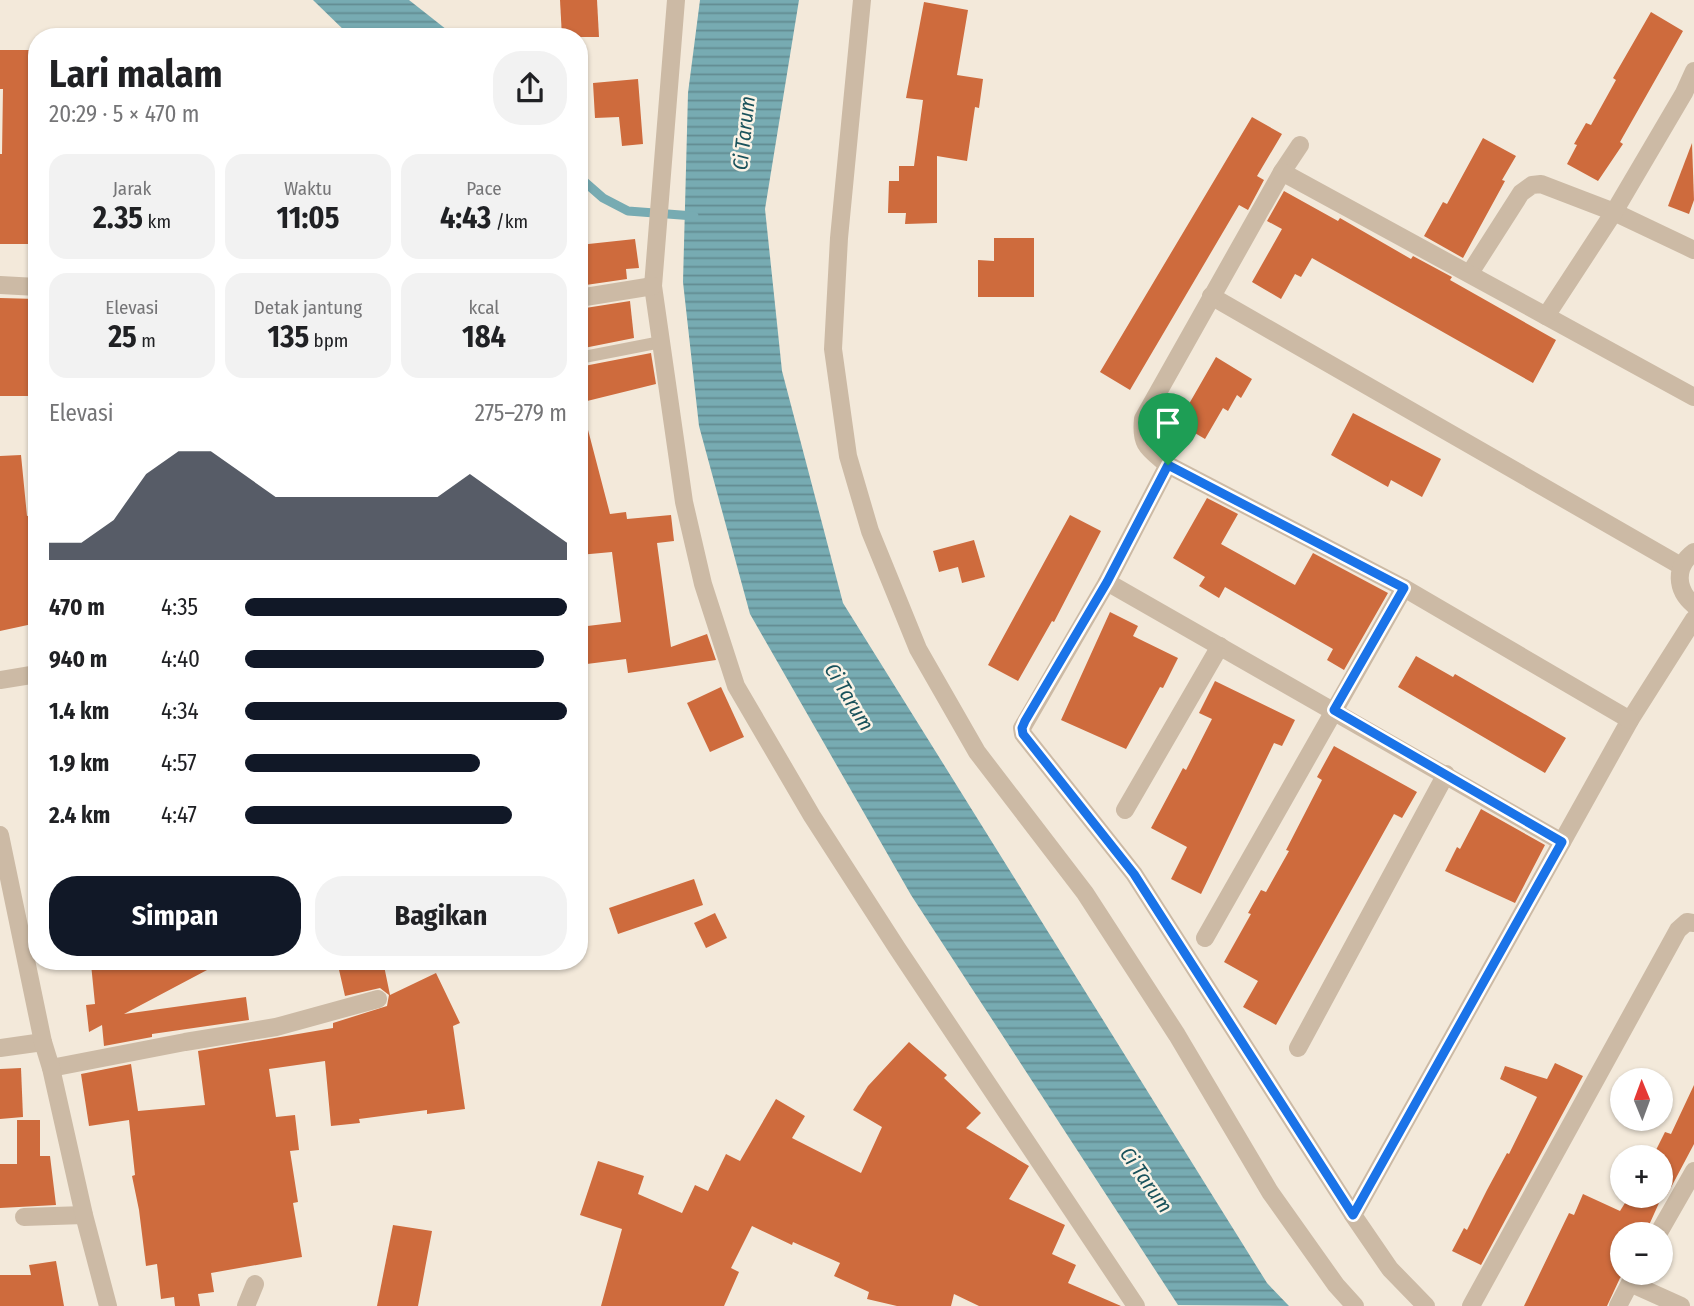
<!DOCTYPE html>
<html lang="id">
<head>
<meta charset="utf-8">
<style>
	:root { --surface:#fff; --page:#f2f2f2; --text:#202124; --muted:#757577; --accent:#111827 }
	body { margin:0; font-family:"Fira Sans Condensed",sans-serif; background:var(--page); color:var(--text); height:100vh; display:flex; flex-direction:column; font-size:26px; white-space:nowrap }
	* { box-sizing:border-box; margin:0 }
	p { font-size:23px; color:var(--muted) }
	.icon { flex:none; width:38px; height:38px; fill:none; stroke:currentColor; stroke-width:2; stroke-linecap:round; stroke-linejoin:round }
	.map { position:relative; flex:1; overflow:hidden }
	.drawer { position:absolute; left:28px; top:28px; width:560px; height:942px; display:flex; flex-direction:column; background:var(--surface); border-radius:28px; box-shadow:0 2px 5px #0004 }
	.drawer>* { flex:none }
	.needle { width:46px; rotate:359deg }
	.buttons { position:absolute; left:1610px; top:1068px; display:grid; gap:14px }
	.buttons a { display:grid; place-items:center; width:63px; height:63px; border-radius:50%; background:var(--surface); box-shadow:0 2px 5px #0004; font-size:35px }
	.pin { position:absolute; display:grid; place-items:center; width:60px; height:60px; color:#fff; margin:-72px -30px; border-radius:50% 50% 50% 0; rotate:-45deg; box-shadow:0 0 7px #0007 }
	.pin .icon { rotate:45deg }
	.round { display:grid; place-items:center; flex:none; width:74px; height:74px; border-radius:28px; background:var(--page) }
	.overview { display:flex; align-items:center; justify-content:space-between; height:119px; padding:0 21px }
	h1 { font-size:38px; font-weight:700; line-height:52px }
	.metrics { display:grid; grid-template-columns:repeat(3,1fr); gap:10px; height:119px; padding:7px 21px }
	.metrics div { display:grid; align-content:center; border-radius:18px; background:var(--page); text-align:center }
	.metrics b { font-size:30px; font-weight:700 }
	.metrics small { font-size:19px; font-weight:400 }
	.metrics p { font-size:19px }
	.chart { height:196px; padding:14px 21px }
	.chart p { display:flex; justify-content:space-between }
	.chart svg { width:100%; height:126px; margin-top:7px; fill:var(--accent); opacity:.7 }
	.cta { display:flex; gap:14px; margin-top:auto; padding:14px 21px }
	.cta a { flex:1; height:80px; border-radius:28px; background:var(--accent); color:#fff; font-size:28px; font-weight:700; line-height:80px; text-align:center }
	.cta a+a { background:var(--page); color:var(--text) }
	ul { padding:0 21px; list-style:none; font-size:23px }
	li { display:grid; grid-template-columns:112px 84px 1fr; align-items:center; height:52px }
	li i { height:18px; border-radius:9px; background:var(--accent) }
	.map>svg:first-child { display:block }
</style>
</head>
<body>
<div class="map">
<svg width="1694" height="1306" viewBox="0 0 1694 1306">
	<defs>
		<pattern id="water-rules" width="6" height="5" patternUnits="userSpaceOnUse" patternTransform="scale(1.75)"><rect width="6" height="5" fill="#77abb2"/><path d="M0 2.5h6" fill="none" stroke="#628c91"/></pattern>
	</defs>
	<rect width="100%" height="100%" fill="#f3e9da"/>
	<g fill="url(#water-rules)">
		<path d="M313 0H409L456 37H351Z"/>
		<path d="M700 0H799L765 209 782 371 843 603 1267 1283 1289 1306 1178 1305 911 895 750 614 699 426 683 282 688 93Z"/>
	</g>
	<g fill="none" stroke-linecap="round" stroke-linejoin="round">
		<path stroke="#77abb2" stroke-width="9" d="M579 177 603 198 628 211 694 216"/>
	</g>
	<g fill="#ce6b3d">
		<path d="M560 0H597L599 37H562Z"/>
		<path d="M924 2 968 10 957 75 983 79 979 108 975 107 967 161 937 156V223L905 224 906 213H888L889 181H899V166H914L923 100 906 98Z"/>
		<path d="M1651 12 1683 31 1620 142 1623 144 1598 181 1567 164 1577 145 1574 144 1586 123 1591 125 1616 80 1613 78Z"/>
		<path d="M0 50H37V244H0V154H2L3 89H0Z"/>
		<path d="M638 79 643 144 622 146 619 117 595 118 593 83Z"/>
		<path d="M1252 117 1282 134 1257 176 1264 180 1248 210 1239 205 1130 390 1100 372Z"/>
		<path d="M1483 138 1516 156 1502 180 1505 181 1463 258 1424 236 1443 202 1447 204Z"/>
		<path d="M1692 143 1694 200 1689 214 1668 206Z"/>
		<path d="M1284 191 1338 221 1340 218 1411 259 1413 256 1452 277 1450 280 1556 340 1533 383 1312 258 1301 277 1295 274 1281 299 1252 282 1282 229 1267 221Z"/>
		<path d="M994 238H1034V297H978V260L994 261Z"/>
		<path d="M635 239 639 268 626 269 627 279 579 286V245Z"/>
		<path d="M0 298 37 299V351H28V396H0Z"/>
		<path d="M630 301 634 338 579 349V309Z"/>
		<path d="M651 353 656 384 579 403V367Z"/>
		<path d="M1216 357 1252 379 1241 398 1237 395 1228 411 1223 408 1205 439 1178 423Z"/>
		<path d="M1353 413 1441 459 1422 497 1391 480 1388 487 1331 455Z"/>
		<path d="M587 426 610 514 626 512 627 519 671 515 674 541 657 543 671 647 707 634 716 660 628 673 626 659 579 665V627L621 622 612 552 579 555V427Z"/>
		<path d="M21 455 27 516 37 514V623L0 631V456Z"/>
		<path d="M1207 498 1238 514 1221 544 1295 585 1313 553 1388 593 1344 670 1327 660 1333 649 1225 587 1219 598 1199 586 1205 577 1173 558Z"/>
		<path d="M1070 515 1101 531 1054 622 1052 621 1018 681 988 665Z"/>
		<path d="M974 540 985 577 962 583 958 567 939 572 933 551Z"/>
		<path d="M1110 612 1138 626 1133 636 1178 658 1163 688 1160 687 1126 749 1061 720Z"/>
		<path d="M1416 656 1453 677 1455 674 1566 738 1545 773 1398 687Z"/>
		<path d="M1215 681 1295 720 1282 746 1274 743 1201 894 1171 879 1187 847 1151 828 1183 768 1186 770 1212 719 1199 713Z"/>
		<path d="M721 687 744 737 710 752 687 703Z"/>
		<path d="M1334 746 1417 792 1402 818 1394 814 1276 1025 1243 1007 1258 981 1224 962 1251 914 1248 913 1261 890 1266 892 1289 851 1286 850 1322 780 1317 777Z"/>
		<path d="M1481 809 1545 845 1515 903 1445 871 1457 847 1460 849Z"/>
		<path d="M694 879 703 905 618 934 609 908Z"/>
		<path d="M715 913 727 938 706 948 694 923Z"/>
		<path d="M115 961H224L124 1014 246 997 249 1020 152 1034V1037L104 1046 102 1025 89 1032 86 1005 95 1004 91 964Z"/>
		<path d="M337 961H383L390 995 436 973 460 1023 453 1026 465 1109 427 1114V1110L359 1119 360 1123 331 1126 325 1061 269 1069 276 1117 295 1115 299 1150 290 1151 298 1202 293 1203 302 1257 211 1273 214 1292 198 1294 200 1306H175L174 1297 161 1299 157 1264 146 1266 139 1210 132 1176 135 1175 129 1120 89 1126 81 1074 131 1064 138 1111 205 1105 198 1051 333 1028V1023L387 1006 389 995 380 988 345 996Z"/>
		<path d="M909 1042 947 1075 944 1078 981 1113 966 1128 1029 1166 1009 1199 1065 1225 1052 1254 1076 1265 1068 1283 1121 1306H979L954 1294 951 1306H897L867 1299 869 1292 834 1276 840 1263 793 1242 792 1245 752 1226 731 1268 739 1272 724 1306H601L622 1229 580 1215 598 1161 644 1176 638 1194 682 1213 695 1185 708 1191 726 1154 740 1161 776 1099 805 1116 792 1138 861 1173 882 1127 853 1110 868 1086Z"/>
		<path d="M1555 1063 1583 1076 1481 1265 1452 1251 1464 1228 1467 1230 1487 1190 1507 1153 1509 1154 1537 1097 1500 1079 1505 1066 1547 1079Z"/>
		<path d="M21 1068 23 1117 0 1119V1069Z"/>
		<path d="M1694 1085V1144L1667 1195 1663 1194 1645 1234H1622V1272H1625L1620 1278 1607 1306H1524L1569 1213 1574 1215 1583 1194 1620 1211 1630 1195H1661V1157H1649L1653 1149 1656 1150 1665 1132 1671 1134Z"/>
		<path d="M17 1120H40V1156H50L56 1205 0 1208V1164H17Z"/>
		<path d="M393 1225 432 1231 418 1306H377Z"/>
		<path d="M56 1261 64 1306H0V1275H31L29 1265Z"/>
	</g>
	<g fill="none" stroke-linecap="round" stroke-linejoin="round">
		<path stroke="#ccbaa5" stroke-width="12" d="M579 358 661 342"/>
		<g stroke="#ccbaa5" stroke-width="18">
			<path d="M676 0 653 286 684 502 703 584 736 686 812 816 897 948 1136 1306"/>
			<path d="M862 0 839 238 833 349 848 456 870 531 918 649 977 752 1085 893 1177 1035 1270 1192 1336 1285 1355 1306"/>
			<path d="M1282 172 1300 145"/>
			<path d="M1470 273 1521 193 1532 185 1541 184 1614 212 1694 250"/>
			<path d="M0 285 37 287"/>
			<path d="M1211 296 1681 566"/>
			<path d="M579 298 653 286"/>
			<path d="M1546 316 1694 397"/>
			<path d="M1168 465C1149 449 1140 446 1143 419L1282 172 1546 316 1614 212 1684 93 1694 71"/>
			<path d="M1694 552C1674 567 1676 590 1694 605"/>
			<path d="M1107 582 1562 842 1630 720 1694 619"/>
			<path d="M0 680 37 674"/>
			<path d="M1125 810 1220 646"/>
			<path d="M1205 938 1404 588"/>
			<path d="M0 1048 43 1042"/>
			<path d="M1298 1048 1446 774"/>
			<path d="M51 1068 185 1042 276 1027 378 999"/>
			<path d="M1353 1215 1134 874 1023 734 1022 728 1107 582 1168 465 1404 588 1630 720"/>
			<path d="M24 1217 84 1215"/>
			<path d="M1658 1234 1694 1171"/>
			<path d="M246 1306 255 1284"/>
			<path d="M1426 1306 1390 1269 1353 1215 1562 842"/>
			<path d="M1471 1306 1678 930 1687 922 1694 923"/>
			<path d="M1618 1306 1630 1283 1681 1306"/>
		</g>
		<path stroke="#ccbaa5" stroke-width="18" d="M0 835 43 1042 51 1068 84 1215 108 1306"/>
	</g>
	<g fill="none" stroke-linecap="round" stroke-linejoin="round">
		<defs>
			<path id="route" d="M1168 465 1404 588 1334 710 1562 842 1353 1215 1134 874 1023 734 1022 728 1025 721 1107 582Z"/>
		</defs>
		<use href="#route" stroke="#fff" stroke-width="14"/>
		<use href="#route" stroke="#1a73e8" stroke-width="9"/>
	</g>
	<g text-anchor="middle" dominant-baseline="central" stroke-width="5" stroke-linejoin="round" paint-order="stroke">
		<g font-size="21" font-style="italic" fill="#19525b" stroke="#fbf3e6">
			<text transform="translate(744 133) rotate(-84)">Ci Tarum</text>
			<text transform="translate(849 697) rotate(59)">Ci Tarum</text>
			<text transform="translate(1146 1180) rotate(55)">Ci Tarum</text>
		</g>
	</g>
</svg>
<div class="buttons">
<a><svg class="needle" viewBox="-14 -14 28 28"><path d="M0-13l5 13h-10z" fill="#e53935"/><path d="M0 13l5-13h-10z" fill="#757577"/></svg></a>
<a>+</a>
<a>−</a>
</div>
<div class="pin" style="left:1168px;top:465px;background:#1e9e55"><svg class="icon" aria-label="arrive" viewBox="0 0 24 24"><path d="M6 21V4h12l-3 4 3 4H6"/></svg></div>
<section class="drawer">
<div class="overview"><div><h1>Lari malam</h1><p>20:29 · 5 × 470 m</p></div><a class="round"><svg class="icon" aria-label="share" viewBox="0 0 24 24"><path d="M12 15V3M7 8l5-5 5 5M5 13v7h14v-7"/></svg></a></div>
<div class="metrics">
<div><p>Jarak</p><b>2.35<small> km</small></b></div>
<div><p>Waktu</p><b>11:05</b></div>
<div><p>Pace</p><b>4:43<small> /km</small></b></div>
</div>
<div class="metrics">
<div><p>Elevasi</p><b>25<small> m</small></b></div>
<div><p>Detak jantung</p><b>135<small> bpm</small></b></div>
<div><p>kcal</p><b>184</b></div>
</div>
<div class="chart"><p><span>Elevasi</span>275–279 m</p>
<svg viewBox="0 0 160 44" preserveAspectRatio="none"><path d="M0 44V38L10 38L20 30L30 14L40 6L50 6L60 14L70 22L80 22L90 22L100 22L110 22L120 22L130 14L140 22L150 30L160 38V44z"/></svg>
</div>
<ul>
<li><b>470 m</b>4:35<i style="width:100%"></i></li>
<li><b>940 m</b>4:40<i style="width:93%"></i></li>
<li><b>1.4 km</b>4:34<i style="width:100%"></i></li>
<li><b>1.9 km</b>4:57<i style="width:73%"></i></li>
<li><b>2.4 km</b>4:47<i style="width:83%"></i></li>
</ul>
<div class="cta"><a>Simpan</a><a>Bagikan</a></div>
</section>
</div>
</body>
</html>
